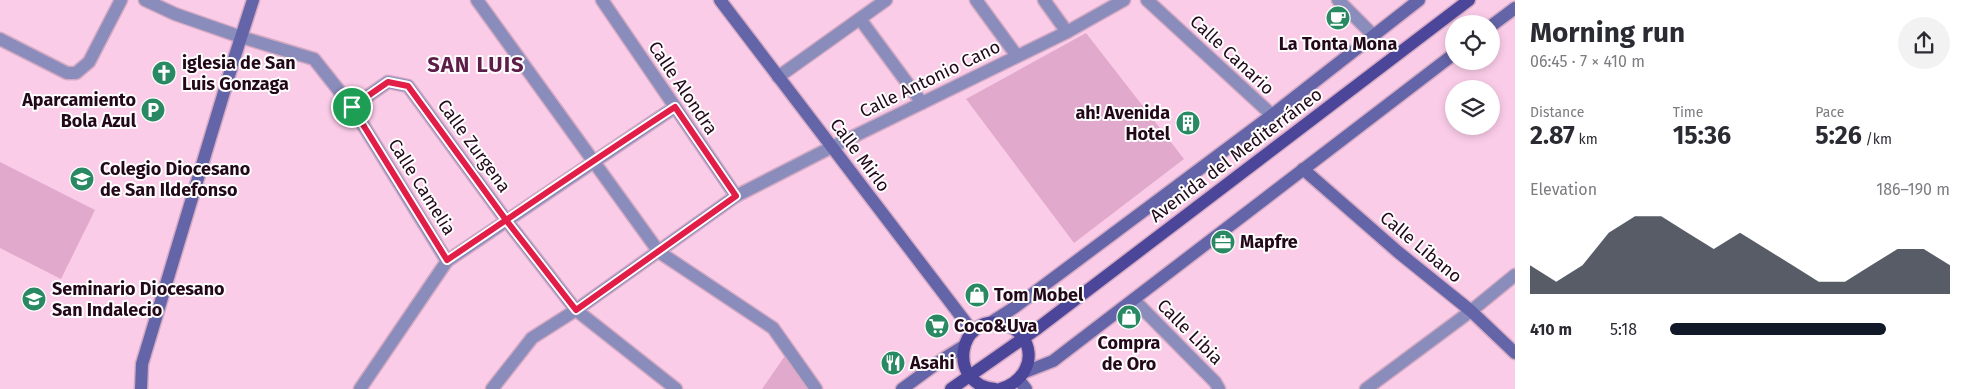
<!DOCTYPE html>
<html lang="en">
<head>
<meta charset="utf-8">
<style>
	:root { --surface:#fff; --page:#f2f2f3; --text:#2b2b33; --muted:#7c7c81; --accent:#111827 }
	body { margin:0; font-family:"Fira Sans",sans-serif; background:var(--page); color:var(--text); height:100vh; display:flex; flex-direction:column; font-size:19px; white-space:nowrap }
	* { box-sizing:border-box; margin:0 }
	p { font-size:16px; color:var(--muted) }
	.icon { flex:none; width:28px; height:28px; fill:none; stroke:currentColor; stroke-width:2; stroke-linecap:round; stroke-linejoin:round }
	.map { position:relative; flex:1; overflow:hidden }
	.drawer { display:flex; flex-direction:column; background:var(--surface); width:450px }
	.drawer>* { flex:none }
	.controls { position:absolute; left:1445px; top:15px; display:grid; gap:10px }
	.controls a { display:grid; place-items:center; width:55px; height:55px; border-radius:50%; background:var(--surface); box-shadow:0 2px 8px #0003; font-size:25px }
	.pin { position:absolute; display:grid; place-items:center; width:42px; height:42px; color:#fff; margin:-21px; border:2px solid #fff; border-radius:50%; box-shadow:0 1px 5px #0007 }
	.round { display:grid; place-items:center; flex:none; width:52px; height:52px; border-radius:26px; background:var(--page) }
	.head { display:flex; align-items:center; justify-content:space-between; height:85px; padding:0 15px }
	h1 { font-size:28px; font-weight:700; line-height:38px }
	.metrics { display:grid; grid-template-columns:repeat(3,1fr); gap:8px; height:85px; padding:5px 15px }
	.metrics div { display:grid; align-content:center }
	.metrics b { font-size:25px; font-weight:700 }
	.metrics small { font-size:14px; font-weight:400 }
	.metrics p { font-size:14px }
	.chart { height:140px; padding:10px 15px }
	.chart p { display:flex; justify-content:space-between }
	.chart svg { width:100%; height:90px; margin-top:5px; fill:var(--accent); opacity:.7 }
	ul { padding:0 15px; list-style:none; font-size:16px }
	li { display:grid; grid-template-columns:80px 60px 1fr; align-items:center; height:38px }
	li i { height:12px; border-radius:6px; background:var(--accent) }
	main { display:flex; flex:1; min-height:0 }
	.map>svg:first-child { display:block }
</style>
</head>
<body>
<main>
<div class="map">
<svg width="1515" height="389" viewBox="0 0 1515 389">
	<rect width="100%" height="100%" fill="#fbcce8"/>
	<g fill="#e1a9cb">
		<path d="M1086 33 1184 159 1074 243 966 99Z"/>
		<path d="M0 162 95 210 61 279 0 248Z"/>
		<path d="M789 350 816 389H762Z"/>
	</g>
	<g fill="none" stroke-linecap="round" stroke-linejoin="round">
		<defs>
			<g id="street">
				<path d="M145 0 175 14 241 37 314 59 352 107 447 261"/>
				<path d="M477 0 659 252 773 328 816 389"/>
				<path d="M602 0 736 196"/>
				<path d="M976 0 1017 56"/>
				<path d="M1044 0 1067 32"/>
				<path d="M1147 0 1272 115"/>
				<path d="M1338 0 1373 35"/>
				<path d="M860 19 922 103"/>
				<path d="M0 39 67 73H76L89 62 121 0"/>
				<path d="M778 77 886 0"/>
				<path d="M352 107 388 82 408 86 506 220 576 310 676 389"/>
				<path d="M1134 300 1215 382 1219 389"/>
				<path d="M360 389 447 261 675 107"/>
				<path d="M492 389 532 338 576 310 736 196 832 147 1067 32 1124 0"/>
				<path d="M1366 389 1471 311 1515 275"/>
			</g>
			<g id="secondary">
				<path d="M720 0 973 332"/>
				<path d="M1491 26 1515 8"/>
				<path d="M1303 169 1398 252 1471 311 1515 353"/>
				<path d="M990 323 1015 307 1272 115 1419 0"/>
				<path d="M1025 372 1053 361 1454 54"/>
				<path d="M1019 380 1026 389"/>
				<path d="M141 389 142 364 234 59 253 0"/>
				<path d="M902 389 943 359 964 346"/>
			</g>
			<g id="primary">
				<path d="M951 389 1038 328 1469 0"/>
				<path d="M995 389C945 384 959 312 1003 324 1011 326 1017 330 1022 336 1038 358 1023 383 1000 389"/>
			</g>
		</defs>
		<use href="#street" stroke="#d4a9c3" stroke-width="15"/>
		<use href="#secondary" stroke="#d4a9c3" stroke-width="15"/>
		<use href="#primary" stroke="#d4a9c3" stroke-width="15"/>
		<use href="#street" stroke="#8a8cbb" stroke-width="12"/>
		<use href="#secondary" stroke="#6464a8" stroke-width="12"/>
		<use href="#primary" stroke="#4b4699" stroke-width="12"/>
	</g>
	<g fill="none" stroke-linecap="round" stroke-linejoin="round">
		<defs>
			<path id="route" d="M352 107 388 82 408 86 506 220 576 310 736 196 675 107C598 157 523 209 447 260L352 107"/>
		</defs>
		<use href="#route" stroke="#fff" stroke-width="10"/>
		<use href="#route" stroke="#e11d48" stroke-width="6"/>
	</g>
	<defs>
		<symbol id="cafe-disc" viewBox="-11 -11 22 22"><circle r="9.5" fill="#288962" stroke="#fdfdfd"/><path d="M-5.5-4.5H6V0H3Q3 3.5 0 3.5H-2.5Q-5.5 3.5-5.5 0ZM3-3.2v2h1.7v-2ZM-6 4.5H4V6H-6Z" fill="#fff"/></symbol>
		<symbol id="church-disc" viewBox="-11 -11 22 22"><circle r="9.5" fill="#288962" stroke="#fdfdfd"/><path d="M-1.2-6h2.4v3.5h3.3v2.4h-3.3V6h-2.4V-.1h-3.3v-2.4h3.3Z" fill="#fff"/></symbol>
		<symbol id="parking-disc" viewBox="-11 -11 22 22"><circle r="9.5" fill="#288962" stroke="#fdfdfd"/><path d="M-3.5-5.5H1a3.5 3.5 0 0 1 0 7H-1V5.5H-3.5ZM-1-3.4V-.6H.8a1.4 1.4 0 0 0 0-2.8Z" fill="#fff"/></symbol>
		<symbol id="building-disc" viewBox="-11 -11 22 22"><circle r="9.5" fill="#288962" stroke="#fdfdfd"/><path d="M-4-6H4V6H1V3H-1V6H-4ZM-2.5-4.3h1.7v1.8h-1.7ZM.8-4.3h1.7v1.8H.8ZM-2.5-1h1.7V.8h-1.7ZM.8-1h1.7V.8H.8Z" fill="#fff"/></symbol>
		<symbol id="school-disc" viewBox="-11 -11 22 22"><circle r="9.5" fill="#288962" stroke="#fdfdfd"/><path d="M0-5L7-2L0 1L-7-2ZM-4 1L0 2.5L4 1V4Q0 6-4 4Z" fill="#fff"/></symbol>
		<symbol id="office-disc" viewBox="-11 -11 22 22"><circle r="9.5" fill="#288962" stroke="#fdfdfd"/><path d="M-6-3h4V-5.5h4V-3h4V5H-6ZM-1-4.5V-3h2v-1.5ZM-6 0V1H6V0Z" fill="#fff"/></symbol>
		<symbol id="shop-disc" viewBox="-11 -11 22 22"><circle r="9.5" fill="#288962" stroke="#fdfdfd"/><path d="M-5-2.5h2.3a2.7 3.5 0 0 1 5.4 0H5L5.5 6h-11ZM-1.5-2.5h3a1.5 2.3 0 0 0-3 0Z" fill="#fff"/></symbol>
		<symbol id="university-disc" viewBox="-11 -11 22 22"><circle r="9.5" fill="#288962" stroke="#fdfdfd"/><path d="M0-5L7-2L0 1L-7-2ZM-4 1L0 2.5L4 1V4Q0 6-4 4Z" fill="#fff"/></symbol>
		<symbol id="supermarket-disc" viewBox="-11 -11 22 22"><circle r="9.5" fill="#288962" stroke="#fdfdfd"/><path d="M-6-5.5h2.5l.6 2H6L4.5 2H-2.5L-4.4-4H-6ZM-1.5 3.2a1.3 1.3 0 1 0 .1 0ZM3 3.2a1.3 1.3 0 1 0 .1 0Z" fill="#fff"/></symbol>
		<symbol id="restaurant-disc" viewBox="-11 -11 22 22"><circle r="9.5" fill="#288962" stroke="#fdfdfd"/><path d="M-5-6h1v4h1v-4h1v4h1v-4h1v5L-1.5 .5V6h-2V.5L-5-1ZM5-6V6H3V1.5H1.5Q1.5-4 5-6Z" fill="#fff"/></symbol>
	</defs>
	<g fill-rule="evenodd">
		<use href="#cafe-disc" x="1324" y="4" width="28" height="28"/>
		<use href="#church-disc" x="150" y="59" width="28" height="28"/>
		<use href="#parking-disc" x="139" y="96" width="28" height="28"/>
		<use href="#building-disc" x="1174" y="109" width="28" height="28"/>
		<use href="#school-disc" x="68" y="165" width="28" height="28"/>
		<use href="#office-disc" x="1209" y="228" width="28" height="28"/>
		<use href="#shop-disc" x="963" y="281" width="28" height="28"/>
		<use href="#university-disc" x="20" y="285" width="28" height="28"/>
		<use href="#shop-disc" x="1115" y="303" width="28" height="28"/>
		<use href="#supermarket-disc" x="923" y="312" width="28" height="28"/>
		<use href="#restaurant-disc" x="879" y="349" width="28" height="28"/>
	</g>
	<g text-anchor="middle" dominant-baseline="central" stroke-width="4" stroke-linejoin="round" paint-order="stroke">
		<g font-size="18" font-weight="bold" fill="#23081a" stroke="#fdfdfd" text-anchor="start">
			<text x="1338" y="44" text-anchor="middle">La Tonta Mona</text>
			<text x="182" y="63">iglesia de San<tspan x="182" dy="21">Luis Gonzaga</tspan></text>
			<text x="136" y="100" text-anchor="end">Aparcamiento<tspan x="136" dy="21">Bola Azul</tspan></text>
			<text x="1170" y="113" text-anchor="end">ah! Avenida<tspan x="1170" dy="21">Hotel</tspan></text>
			<text x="100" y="169">Colegio Diocesano<tspan x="100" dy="21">de San Ildefonso</tspan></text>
			<text x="1240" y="242">Mapfre</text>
			<text x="52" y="289">Seminario Diocesano<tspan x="52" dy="21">San Indalecio</tspan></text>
			<text x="994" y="295">Tom Mobel</text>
			<text x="954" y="326">Coco&amp;Uva</text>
			<text x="1129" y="343" text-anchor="middle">Compra<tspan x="1129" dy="21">de Oro</tspan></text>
			<text x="910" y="363">Asahi</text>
		</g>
		<g font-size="18" fill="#23081a" stroke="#fdfdfd">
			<text transform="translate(1232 55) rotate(43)">Calle Canario</text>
			<text transform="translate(930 79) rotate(-26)">Calle Antonio Cano</text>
			<text transform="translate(683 88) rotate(56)">Calle Alondra</text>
			<text transform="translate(474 146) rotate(54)">Calle Zurgena</text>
			<text transform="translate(860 155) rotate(53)">Calle Mirlo</text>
			<text transform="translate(1236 155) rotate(-37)">Avenida del Mediterráneo</text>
			<text transform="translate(422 187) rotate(58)">Calle Camelia</text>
			<text transform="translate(1421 247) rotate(40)">Calle Líbano</text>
			<text transform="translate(1190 332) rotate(45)">Calle Libia</text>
		</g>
		<g font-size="22" font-weight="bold" letter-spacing="1" fill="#5c1d48" stroke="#fdfdfd">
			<text x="476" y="64">SAN LUIS</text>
		</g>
	</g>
</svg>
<div class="controls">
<a><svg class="icon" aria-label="locate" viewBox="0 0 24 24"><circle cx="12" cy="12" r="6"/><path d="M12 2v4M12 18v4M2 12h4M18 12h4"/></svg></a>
<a><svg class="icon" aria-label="layers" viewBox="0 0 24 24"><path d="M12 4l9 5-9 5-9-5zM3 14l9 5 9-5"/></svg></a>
</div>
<div class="pin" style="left:352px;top:107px;background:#1e9e55"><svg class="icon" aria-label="arrive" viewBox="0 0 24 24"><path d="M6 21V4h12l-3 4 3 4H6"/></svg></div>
</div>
<section class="drawer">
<div class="head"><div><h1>Morning run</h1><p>06:45 · 7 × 410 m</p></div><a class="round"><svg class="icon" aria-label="share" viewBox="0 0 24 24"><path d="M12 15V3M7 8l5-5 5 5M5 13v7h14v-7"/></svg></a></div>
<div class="metrics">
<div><p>Distance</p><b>2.87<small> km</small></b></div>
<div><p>Time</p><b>15:36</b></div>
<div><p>Pace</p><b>5:26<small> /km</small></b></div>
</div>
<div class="chart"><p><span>Elevation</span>186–190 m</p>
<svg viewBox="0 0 160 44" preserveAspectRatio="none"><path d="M0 44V30L10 38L20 30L30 14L40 6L50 6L60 14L70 22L80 14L90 22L100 30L110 38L120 38L130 30L140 22L150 22L160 30V44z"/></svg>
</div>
<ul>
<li><b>410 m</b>5:18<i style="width:77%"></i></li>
</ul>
</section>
</main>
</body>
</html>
